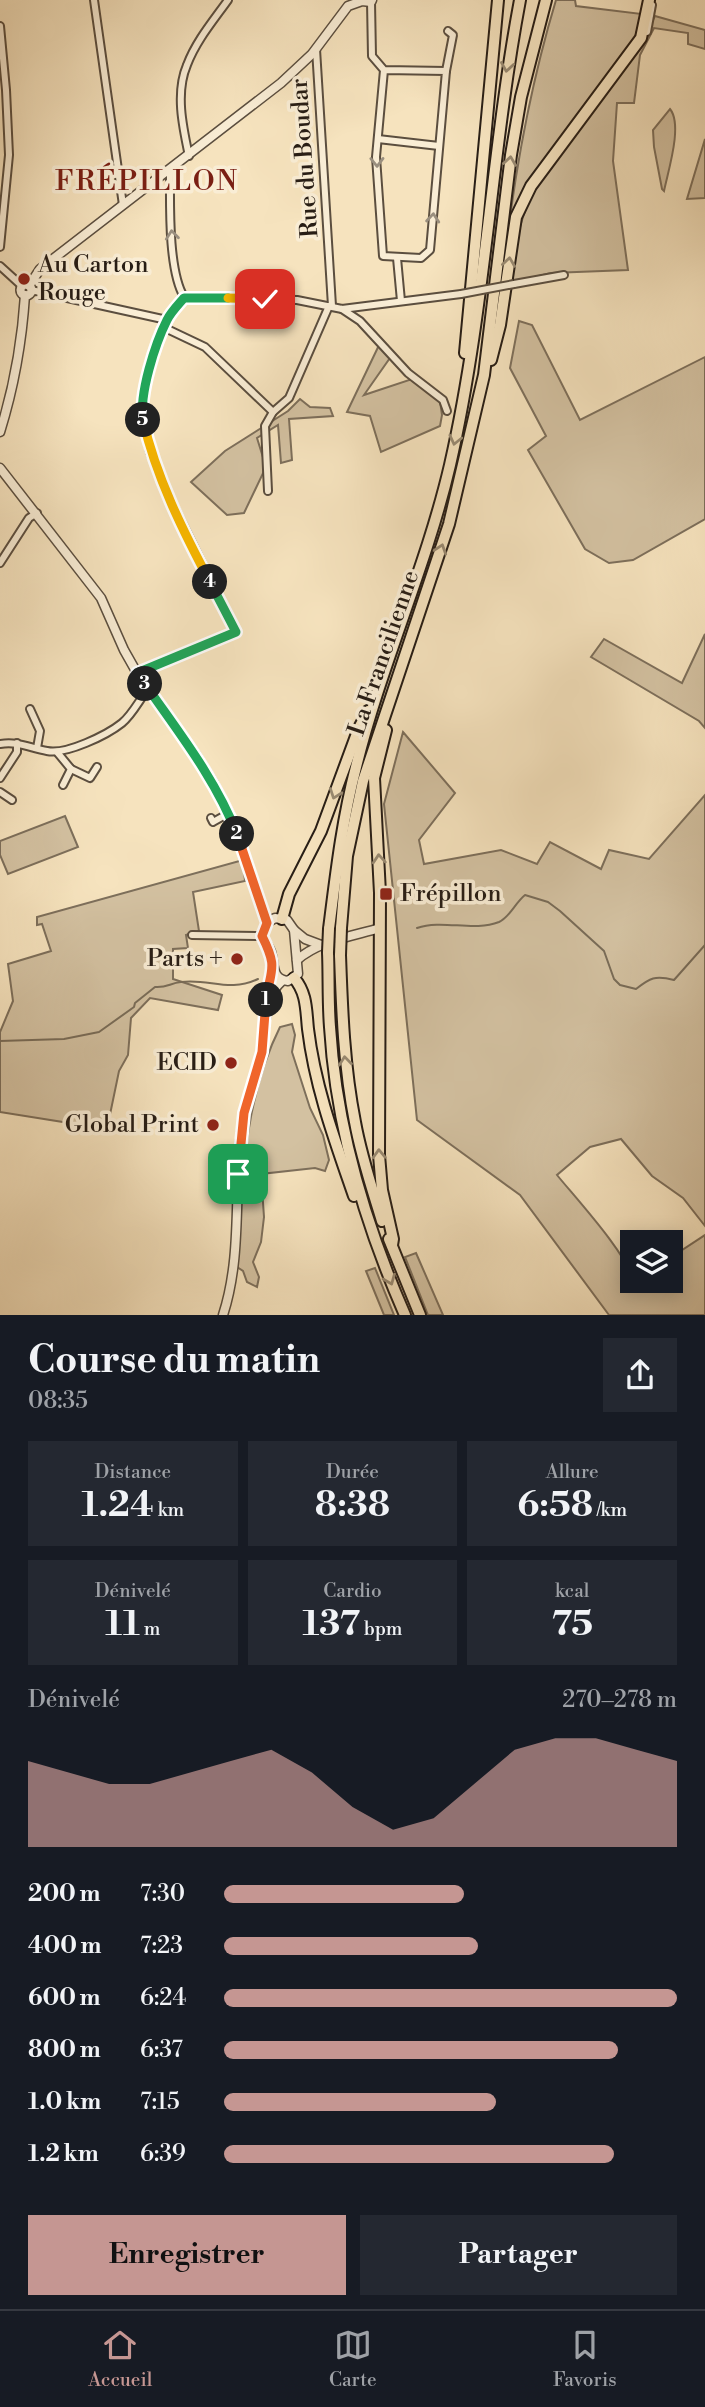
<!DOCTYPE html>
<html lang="fr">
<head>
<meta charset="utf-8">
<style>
	:root { --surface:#171b24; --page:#242831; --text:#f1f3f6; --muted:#9ea1a6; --line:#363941; --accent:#c59692 }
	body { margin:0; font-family:"Libre Bodoni",serif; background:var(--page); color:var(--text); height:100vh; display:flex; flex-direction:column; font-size:26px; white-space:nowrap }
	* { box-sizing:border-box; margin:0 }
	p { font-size:23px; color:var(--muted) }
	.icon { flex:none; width:38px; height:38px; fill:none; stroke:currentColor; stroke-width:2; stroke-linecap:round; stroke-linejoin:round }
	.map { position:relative; height:1315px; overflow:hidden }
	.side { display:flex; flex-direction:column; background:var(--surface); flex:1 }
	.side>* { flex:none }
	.fabs { position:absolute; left:620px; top:1230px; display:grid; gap:14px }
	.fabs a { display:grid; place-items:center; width:63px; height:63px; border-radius:0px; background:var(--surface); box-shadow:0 4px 18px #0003; font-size:35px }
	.pin { position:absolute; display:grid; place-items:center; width:60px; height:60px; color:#fff; margin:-30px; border-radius:14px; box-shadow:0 4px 10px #0006 }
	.km { position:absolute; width:35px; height:35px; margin:-18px; border-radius:50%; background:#222; color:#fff; font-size:19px; line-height:35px; text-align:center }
	.round { display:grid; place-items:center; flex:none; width:74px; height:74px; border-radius:0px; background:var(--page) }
	.overview { display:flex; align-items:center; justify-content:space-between; height:119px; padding:0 28px }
	h1 { font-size:38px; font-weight:700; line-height:52px }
	.metrics { display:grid; grid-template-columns:repeat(3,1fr); gap:10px; height:119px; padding:7px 28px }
	.metrics div { display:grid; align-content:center; border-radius:0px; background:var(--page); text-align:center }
	.metrics b { font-size:35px; font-weight:700 }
	.metrics small { font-size:19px; font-weight:400 }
	.metrics p { font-size:19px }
	.chart { height:196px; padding:14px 28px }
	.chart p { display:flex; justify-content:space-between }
	.chart svg { width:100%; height:126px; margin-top:7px; fill:var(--accent); opacity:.7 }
	.button { display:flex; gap:14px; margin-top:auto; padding:14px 28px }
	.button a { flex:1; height:80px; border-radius:0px; background:var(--accent); color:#111; font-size:28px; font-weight:700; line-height:80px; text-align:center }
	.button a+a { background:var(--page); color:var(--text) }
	ul { padding:0 28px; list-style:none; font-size:23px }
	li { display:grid; grid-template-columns:112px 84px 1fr; align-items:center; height:52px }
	li i { height:18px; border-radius:9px; background:var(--accent) }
	.tabs { display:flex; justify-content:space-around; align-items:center; height:98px; border-top:2px solid var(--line); background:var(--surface); font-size:19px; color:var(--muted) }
	.tabs a { display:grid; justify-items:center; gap:4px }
	.tabs .active { color:var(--accent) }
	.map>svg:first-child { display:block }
</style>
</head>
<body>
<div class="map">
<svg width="705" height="1315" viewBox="0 0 705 1315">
	<rect width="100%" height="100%" fill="#f6e3be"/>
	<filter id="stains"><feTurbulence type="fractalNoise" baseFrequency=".00286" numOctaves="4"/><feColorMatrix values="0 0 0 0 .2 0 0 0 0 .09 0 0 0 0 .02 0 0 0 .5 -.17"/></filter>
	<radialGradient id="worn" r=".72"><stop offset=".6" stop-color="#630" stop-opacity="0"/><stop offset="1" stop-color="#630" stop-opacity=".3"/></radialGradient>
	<g fill="#d3c1a1" stroke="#7d6f5b" stroke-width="2">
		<path d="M556 0H575L576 6 642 14 635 37 546 161 507 241C517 158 532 80 556 0Z"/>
		<path d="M655 16 705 30V49L688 44V33L654 28 640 55 634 103H617L613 161 628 270 551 273 509 283C515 248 519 216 537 186L639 47Z"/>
		<path d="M670 109C683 125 668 171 664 191L662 189 654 147 653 130Z"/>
		<path d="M705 139V198L687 199Z"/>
		<path d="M519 321 532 325 580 420 705 357V519L633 560 609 563 585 549 528 450 546 436 510 368Z"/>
		<path d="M381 341 392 355 364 395 412 379 440 401 442 415 440 426 381 452 370 416 347 412Z"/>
		<path d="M300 399 310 407 330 408 333 416 289 419 292 460 281 463 278 425 257 438 266 467 244 513 227 515 191 482 225 451 288 411Z"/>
		<path d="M705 634V728L699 721 591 657 604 639 682 683Z"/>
		<path d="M403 732 455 793 419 840 424 864 501 850 537 864 550 842 601 869 609 850 649 859 705 795V1226L683 1198 652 1176 621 1139 590 1147 557 1175C573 1195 632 1259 632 1281H670V1258L705 1235V1315H609L520 1195 417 1120 384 804Z"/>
		<path d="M65 816 78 847 8 874 0 855V841Z"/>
		<path d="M243 860 245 881 193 892 199 931 186 935 188 948 173 949V979L222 995 218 1010 150 998 131 1018 128 1055 119 1071 107 1129 0 1112V1032L13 1001 8 964 51 951 42 924 37 925V917Z"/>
		<path d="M292 1024 295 1035 292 1052 310 1108 323 1135 329 1160 325 1171 315 1168 261 1174 264 1217 261 1242 253 1262 259 1277 257 1287 247 1282 243 1271 237 1267C242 1185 243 1101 280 1027Z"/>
		<path d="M416 1253 443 1315H428L405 1257Z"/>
		<path d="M375 1268 394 1315H384L366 1271Z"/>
	</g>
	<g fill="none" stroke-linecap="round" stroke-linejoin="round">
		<g stroke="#796c58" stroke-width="2">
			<path d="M417 928C443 919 473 932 499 922 510 917 515 903 525 895L548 902 560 911 604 951 614 979 620 985 636 989C650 978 655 975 674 980L705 945"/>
			<path d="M0 1041 64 1039 99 1032 134 1007 135 1003 155 987C167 988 170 983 181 982 209 978 229 993 258 979"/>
		</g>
		<defs>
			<g id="minor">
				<path d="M94 0 123 205"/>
				<path d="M371 2 372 56 384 70 376 157 383 256 421 258 430 250 446 71 384 70"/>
				<path d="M0 26 6 90 9 155 0 247"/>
				<path d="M647 32 652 5"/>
				<path d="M316 49 332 306"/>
				<path d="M446 71 453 35 448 31"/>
				<path d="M378 139 439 146"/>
				<path d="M189 156C183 128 175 93 187 65 196 41 213 21 228 0"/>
				<path d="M170 171C170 204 168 270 184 297"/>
				<path d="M397 258 401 301"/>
				<path d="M0 266 22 286"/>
				<path d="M514 284 564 275"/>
				<path d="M31 290 167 320"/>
				<path d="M342 309 360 321 408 373 443 400 447 411"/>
				<path d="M165 328 205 347 273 412"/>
				<path d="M268 491 265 426 273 412 289 398 329 306"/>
				<path d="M0 563 29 518 37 513"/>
				<path d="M137 673 236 632 164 486 150 452 142 417 141 403 153 355 167 320 184 297 297 300 342 309 461 294"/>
				<path d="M30 709 40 731 37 748"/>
				<path d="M0 744C18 741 30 748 47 751 66 755 107 735 122 723 132 715 140 699 148 689"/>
				<path d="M57 752 71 769 63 785"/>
				<path d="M71 769 90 778 97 767"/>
				<path d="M0 778 17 752V743"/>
				<path d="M0 792 12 800"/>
				<path d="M211 818 213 822 229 813"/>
				<path d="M192 935 262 936"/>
			</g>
			<g id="tertiary">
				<circle cx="26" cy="290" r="5.5"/>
				<path d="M29 286 40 269 281 83 312 54 348 6 362 1 371 2 372 0"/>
				<path d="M0 432C14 387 22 342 25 295"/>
				<path d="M0 468 101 598 124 650 137 673 196 755 214 784 229 813 247 861 267 923"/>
				<path d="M275 918 287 920 294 930 298 974 288 981C271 979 275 965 271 952 269 946 265 942 262 936L267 923Z"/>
				<path d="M294 930 305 939 321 945"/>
				<path d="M297 960C318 941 353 936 380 928"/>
				<path d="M266 998 273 971"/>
				<path d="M223 1315C242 1257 234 1194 241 1134 244 1105 257 1079 262 1051 266 1028 263 997 282 981"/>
			</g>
			<g id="trunk">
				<path d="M465 353 498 0"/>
				<path d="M491 360 500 325 516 217 531 186 641 38 649 0"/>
				<path d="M386 730 374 778 380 893 379 1155 382 1190 393 1239 392 1245"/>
				<path d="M282 919 289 894 321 831 359 728 368 711"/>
				<path d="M341 928 347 856 363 781 449 524 484 375 511 155 521 97 546 0"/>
				<path d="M329 929C336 874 342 821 356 767 381 665 426 568 450 465 485 312 491 154 520 0"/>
				<path d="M328 952C329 977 328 1002 330 1027 336 1126 365 1224 405 1315"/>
				<path d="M340 955C342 1011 344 1067 355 1122 361 1156 372 1188 382 1221"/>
				<path d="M294 978C307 993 306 1010 308 1029 315 1087 335 1141 354 1196"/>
				<path d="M389 1239 420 1315"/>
			</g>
		</defs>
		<use href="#minor" stroke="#5b4e3f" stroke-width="10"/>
		<use href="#tertiary" stroke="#5b4e3f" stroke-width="11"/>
		<use href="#trunk" stroke="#271d15" stroke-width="14"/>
		<use href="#minor" stroke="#f9edd5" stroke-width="6"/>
		<use href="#tertiary" stroke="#f9edd5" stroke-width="8"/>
		<use href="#trunk" stroke="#f6e3be" stroke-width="10"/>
		<defs>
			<path id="minor-bridge" d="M461 294 514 284"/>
			<g id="trunk-bridge">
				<path d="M328 952 329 929"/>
				<path d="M340 955 341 928"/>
			</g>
		</defs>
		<use href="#minor-bridge" stroke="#5b4e3f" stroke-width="10" stroke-linecap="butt"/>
		<use href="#trunk-bridge" stroke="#271d15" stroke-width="14" stroke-linecap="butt"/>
		<use href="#minor-bridge" stroke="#f9edd5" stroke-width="6"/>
		<use href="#trunk-bridge" stroke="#f6e3be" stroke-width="10"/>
	</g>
	<defs><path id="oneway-chevron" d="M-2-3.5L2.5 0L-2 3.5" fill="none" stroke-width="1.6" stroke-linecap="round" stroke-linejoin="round" transform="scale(1.75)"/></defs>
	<g stroke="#998a72">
		<use href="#oneway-chevron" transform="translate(507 67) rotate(99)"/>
		<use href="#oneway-chevron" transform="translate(510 161) rotate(-82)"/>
		<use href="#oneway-chevron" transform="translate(509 262) rotate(-82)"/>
		<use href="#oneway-chevron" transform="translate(455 440) rotate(103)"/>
		<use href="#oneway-chevron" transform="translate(441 549) rotate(-72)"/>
		<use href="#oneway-chevron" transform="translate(335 794) rotate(110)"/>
		<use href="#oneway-chevron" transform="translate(379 859) rotate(-94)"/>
		<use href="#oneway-chevron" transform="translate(345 1061) rotate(-96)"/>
		<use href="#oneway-chevron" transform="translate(379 1154) rotate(-92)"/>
		<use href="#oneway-chevron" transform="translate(390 1280) rotate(68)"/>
	</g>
	<g stroke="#9a8f7f">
		<use href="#oneway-chevron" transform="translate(377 162) rotate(89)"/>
		<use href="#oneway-chevron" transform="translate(433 218) rotate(-85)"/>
		<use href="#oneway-chevron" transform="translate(172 235) rotate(-96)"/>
	</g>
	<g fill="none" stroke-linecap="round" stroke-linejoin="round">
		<defs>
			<path id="split-1" d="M238 1174 244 1113 262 1052 266 1000"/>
			<path id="split-2" d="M237 834 267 923 262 936C278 968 271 968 266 1000"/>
			<path id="split-3" d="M145 684C179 733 215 778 237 834"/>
			<path id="split-4" d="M145 684 137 673 236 632 210 582"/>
			<path id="split-5" d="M143 420C156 477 183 531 210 582"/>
			<path id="split-6" d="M143 420C139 394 155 344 167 320 171 312 178 305 184 298H228"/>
			<path id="split-7" d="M228 298 265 299"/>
		</defs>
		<use href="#split-1" stroke="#fff" stroke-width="14"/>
		<use href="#split-2" stroke="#fff" stroke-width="14"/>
		<use href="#split-3" stroke="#fff" stroke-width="14"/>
		<use href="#split-4" stroke="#fff" stroke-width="14"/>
		<use href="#split-5" stroke="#fff" stroke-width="14"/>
		<use href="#split-6" stroke="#fff" stroke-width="14"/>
		<use href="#split-7" stroke="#fff" stroke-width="14"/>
		<use href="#split-1" stroke="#f0652b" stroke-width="9"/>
		<use href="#split-2" stroke="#f0652b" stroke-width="9"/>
		<use href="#split-3" stroke="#22a559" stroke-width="9"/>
		<use href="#split-4" stroke="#22a559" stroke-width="9"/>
		<use href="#split-5" stroke="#f5b400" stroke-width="9"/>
		<use href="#split-6" stroke="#22a559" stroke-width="9"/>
		<use href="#split-7" stroke="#f5b400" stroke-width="9"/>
	</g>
	<g fill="#8f2418" stroke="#f9edd5" stroke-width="2.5">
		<circle cx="24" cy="279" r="7"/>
		<rect x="379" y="887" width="14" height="14" rx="3.5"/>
		<circle cx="237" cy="959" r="7"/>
		<circle cx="231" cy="1063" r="7"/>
		<circle cx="213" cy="1125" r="7"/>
	</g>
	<g text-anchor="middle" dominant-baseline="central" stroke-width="7" stroke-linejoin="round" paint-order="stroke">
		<g font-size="24" fill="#271d15" stroke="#f9edd5">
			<text transform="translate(305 158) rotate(-94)">Rue du Boudar</text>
			<text transform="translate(384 653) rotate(-71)">La Francilienne</text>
		</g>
		<g font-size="24" fill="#271d15" stroke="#f9edd5" text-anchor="end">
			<text x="38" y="265" text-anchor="start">Au Carton<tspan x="38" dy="28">Rouge</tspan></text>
			<text x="400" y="894" text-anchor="start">Frépillon</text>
			<text x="223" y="959">Parts +</text>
			<text x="217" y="1063">ECID</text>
			<text x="199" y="1125">Global Print</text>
		</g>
		<g font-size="28" letter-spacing="2" fill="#7a1f14" stroke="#f9edd5">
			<text x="147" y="181">FRÉPILLON</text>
		</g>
	</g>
	<rect width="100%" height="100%" filter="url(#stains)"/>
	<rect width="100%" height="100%" fill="url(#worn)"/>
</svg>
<div class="fabs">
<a><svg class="icon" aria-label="layers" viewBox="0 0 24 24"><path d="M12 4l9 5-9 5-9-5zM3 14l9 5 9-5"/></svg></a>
</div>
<div class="pin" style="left:238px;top:1174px;background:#1e9e55"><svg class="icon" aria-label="arrive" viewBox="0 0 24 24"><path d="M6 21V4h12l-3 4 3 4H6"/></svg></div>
<div class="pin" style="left:265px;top:299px;background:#d93025"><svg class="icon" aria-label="check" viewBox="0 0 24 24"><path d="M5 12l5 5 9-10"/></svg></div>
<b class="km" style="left:266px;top:1000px">1</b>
<b class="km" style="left:237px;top:834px">2</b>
<b class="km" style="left:145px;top:684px">3</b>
<b class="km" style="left:210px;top:582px">4</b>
<b class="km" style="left:143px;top:420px">5</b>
</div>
<section class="side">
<div class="overview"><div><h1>Course du matin</h1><p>08:35</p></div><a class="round"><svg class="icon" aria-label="share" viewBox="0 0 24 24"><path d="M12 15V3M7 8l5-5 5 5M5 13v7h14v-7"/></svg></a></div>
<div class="metrics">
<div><p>Distance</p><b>1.24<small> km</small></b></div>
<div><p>Durée</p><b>8:38</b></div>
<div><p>Allure</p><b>6:58<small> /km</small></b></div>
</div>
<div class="metrics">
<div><p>Dénivelé</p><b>11<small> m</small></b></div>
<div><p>Cardio</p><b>137<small> bpm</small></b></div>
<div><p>kcal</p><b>75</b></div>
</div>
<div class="chart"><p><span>Dénivelé</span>270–278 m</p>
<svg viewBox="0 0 160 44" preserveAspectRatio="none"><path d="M0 44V14L10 18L20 22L30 22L40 18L50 14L60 10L70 18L80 30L90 38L100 34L110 22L120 10L130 6L140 6L150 10L160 14V44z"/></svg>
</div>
<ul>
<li><b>200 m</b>7:30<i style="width:53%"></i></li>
<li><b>400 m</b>7:23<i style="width:56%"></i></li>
<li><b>600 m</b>6:24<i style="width:100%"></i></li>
<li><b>800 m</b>6:37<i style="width:87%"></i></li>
<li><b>1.0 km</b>7:15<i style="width:60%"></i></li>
<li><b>1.2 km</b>6:39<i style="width:86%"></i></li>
</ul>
<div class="button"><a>Enregistrer</a><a>Partager</a></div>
</section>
<nav class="tabs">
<a class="active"><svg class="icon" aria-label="home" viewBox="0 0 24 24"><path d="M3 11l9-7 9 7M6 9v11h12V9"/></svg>Accueil</a>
<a><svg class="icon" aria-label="map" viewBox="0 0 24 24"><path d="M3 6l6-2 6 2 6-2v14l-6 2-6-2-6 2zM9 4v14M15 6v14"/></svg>Carte</a>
<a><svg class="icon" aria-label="saved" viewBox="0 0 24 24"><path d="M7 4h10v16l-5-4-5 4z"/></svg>Favoris</a>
</nav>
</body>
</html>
